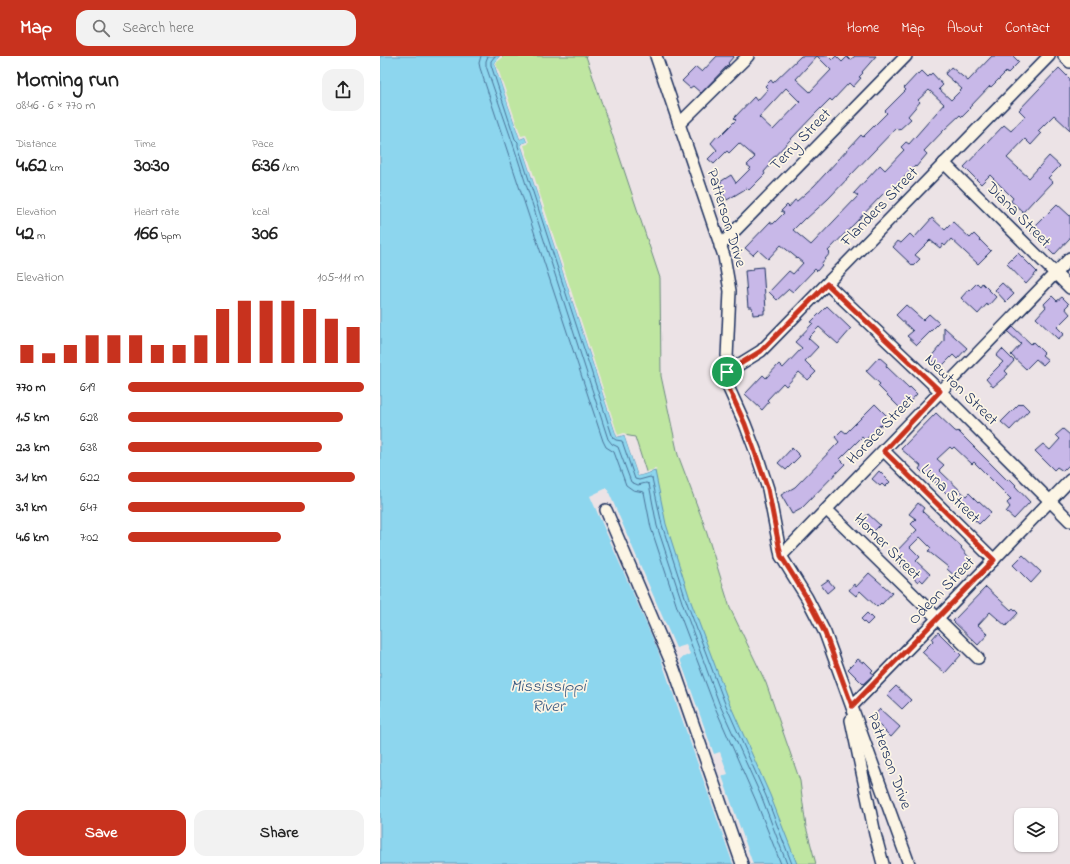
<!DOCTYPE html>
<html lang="en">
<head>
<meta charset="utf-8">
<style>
	:root { --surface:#fff; --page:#f2f2f2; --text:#222; --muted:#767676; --accent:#c8321e }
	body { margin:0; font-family:"Indie Flower",sans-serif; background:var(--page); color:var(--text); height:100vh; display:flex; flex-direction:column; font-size:15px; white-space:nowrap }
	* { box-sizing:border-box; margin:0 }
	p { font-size:13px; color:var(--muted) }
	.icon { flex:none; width:22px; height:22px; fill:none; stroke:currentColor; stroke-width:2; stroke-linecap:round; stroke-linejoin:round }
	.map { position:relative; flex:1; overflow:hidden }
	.drawer { display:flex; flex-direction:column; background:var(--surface); width:380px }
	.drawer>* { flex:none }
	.controls { position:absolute; left:634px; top:752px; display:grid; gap:8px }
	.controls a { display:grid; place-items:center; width:44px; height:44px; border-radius:8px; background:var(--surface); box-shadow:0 1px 3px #0004; font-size:20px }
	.pin { position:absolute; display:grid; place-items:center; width:34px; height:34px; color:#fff; margin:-17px; border:2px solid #fff; border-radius:50%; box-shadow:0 1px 4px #0007 }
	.round { display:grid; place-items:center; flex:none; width:42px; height:42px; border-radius:12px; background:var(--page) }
	.overview { display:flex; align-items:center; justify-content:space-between; height:68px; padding:0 16px }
	h1 { font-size:22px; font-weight:700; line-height:30px }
	.metrics { display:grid; grid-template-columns:repeat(3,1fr); gap:6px; height:68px; padding:4px 16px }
	.metrics div { display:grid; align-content:center }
	.metrics b { font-size:20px; font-weight:700 }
	.metrics small { font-size:11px; font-weight:400 }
	.metrics p { font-size:11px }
	.chart { height:112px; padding:8px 16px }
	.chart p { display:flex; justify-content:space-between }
	.chart svg { width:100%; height:72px; margin-top:4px; stroke:var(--accent); stroke-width:6 }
	.button { display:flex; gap:8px; margin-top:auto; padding:8px 16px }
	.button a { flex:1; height:46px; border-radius:12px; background:var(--accent); color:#fff; font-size:16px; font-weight:700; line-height:46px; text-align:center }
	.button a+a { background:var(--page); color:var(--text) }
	ul { padding:0 16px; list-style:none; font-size:13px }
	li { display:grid; grid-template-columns:64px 48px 1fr; align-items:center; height:30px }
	li i { height:10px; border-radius:5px; background:var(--accent) }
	header { display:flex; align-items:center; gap:24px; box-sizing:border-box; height:56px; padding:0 20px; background:var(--accent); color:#fff }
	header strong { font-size:19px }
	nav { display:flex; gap:22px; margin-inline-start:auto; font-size:14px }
	.search { width:280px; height:36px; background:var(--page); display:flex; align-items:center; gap:10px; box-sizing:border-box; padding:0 14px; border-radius:12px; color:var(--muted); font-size:15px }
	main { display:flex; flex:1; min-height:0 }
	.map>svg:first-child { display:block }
</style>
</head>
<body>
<header>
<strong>Map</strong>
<div class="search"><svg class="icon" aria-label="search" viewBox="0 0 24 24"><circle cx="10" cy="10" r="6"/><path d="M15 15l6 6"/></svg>Search here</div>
<nav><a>Home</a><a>Map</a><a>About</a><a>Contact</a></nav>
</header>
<main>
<section class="drawer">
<div class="overview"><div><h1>Morning run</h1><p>08:46 · 6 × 770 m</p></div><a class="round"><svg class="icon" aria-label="share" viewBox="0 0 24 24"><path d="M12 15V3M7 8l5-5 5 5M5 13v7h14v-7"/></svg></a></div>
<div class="metrics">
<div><p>Distance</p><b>4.62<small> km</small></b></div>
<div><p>Time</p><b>30:30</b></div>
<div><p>Pace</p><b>6:36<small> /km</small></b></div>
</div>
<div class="metrics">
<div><p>Elevation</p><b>42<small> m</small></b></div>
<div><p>Heart rate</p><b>166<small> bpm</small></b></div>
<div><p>kcal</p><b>306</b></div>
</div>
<div class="chart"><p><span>Elevation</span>105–111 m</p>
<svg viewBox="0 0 160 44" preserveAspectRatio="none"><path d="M5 44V33M15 44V38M25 44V33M35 44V27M45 44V27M55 44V27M65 44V33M75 44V33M85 44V27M95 44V11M105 44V6M115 44V6M125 44V6M135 44V11M145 44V17M155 44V22"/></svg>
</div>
<ul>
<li><b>770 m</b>6:19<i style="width:100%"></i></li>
<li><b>1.5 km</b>6:28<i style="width:91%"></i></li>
<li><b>2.3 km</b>6:38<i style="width:82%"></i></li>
<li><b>3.1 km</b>6:22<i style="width:96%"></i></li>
<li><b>3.9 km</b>6:47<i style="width:75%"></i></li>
<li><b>4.6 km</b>7:02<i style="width:65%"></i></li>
</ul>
<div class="button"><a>Save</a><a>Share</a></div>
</section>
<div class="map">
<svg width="690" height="808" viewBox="0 0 690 808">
	<rect width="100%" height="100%" fill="#ece3e6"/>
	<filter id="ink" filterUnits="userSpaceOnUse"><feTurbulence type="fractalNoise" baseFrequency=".025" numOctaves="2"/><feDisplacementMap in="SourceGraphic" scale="8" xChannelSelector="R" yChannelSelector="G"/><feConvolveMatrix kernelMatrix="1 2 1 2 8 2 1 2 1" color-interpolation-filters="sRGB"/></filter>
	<g filter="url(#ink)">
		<path fill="#bfe6a1" stroke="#6d8a80" d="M113 0H206L280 222 281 320 298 399 324 468 350 552 386 627 420 725 426 771 436 808H399L282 466 255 381 244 379 237 381Z"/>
		<path fill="#8dd6ee" stroke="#5f93b4" d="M0 0H120L114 7 140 83 145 81 147 86 141 88 237 381 244 379 258 420 275 415 286 468 311 546 348 644 390 739 417 808H0Z"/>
		<g fill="#ece3e6">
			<path d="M120 0H122V2L116 7 141 80 146 79 149 86 148 88 144 89 238 379 244 377 246 378 259 418 275 413 277 414 258 420 244 379 237 381 141 88 147 86 145 81 140 83 114 7Z"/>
			<path d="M227 432 296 592 306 589 310 598 300 603 334 698 340 696 348 718 342 720 373 808H353L277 592 210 440Z"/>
		</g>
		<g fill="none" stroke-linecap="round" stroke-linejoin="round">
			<g stroke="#497298" stroke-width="1">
				<path d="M101 0 99 7 100 12 223 385 226 391 234 396 246 429 253 434 264 436 271 472 297 551 334 649 376 745 401 808"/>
				<path d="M108 0 106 5V10L133 88 228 383 232 388 238 391 251 426 258 429 266 427 269 428 277 470 303 549 339 647 382 742 407 808"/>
				<path d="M115 0 111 5V9L135 83 138 86V90L233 382 236 384 242 385 255 423 259 424 270 421 272 422 282 469 307 547 344 645 386 740 412 808"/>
			</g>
		</g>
		<g fill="#c8b8e8" stroke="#1b2f5e" fill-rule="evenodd">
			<path d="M337 0H354L348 7 349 8 321 37 313 30 310 32 302 25 316 11 322 16Z"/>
			<path d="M421 0H448L452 4 456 0 462 6 467 1 470 4 475 0H496L482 16 483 17 479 21 481 22 473 31 469 27 452 45 450 43 435 58 389 106 391 108 384 116 385 118 369 134 367 132 347 144 342 136 345 134 340 126 351 119 356 127 371 112 367 109 375 101 359 87 349 97 347 95 334 108 328 103 337 94 331 87 337 80 339 81 356 64 354 62 374 41 377 45 388 33 385 30 391 24 393 27ZM437 0 451 14 430 36 416 23ZM406 32 420 46 393 74 379 61Z"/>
			<path d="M612 0H633L639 6 627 18 626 16 611 31 610 30 589 52 590 53 582 61 580 59 564 74 544 95 547 98 536 111 535 110 507 139 504 137 448 195 450 197 441 208 442 209 437 215 435 213 413 236 409 233 397 244 389 236 409 215 413 218 423 207 401 189 388 203 378 194 373 199 365 192 390 166 393 168 404 157 401 155 407 149 409 151 415 144 417 145 434 130 481 79 483 81 507 57 505 55 526 34 524 32 538 17 539 18 542 15 548 21 552 17 563 29 559 33 571 44 582 33 565 18 571 11 588 25ZM549 34 564 48 529 88 526 86 521 91 524 94 505 114 500 109 474 137 478 140 431 189 413 174 425 162 426 163 448 143 516 72 519 74 531 63 528 60 540 46 538 44Z"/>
			<path d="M679 12 690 23V74L674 59 658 75 661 78 651 89 645 83 627 102 649 122 669 100 680 110 668 122 673 126 656 144 655 143 643 156 631 145 633 142 610 119 601 128 584 111 624 69 631 75 645 60 639 54Z"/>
			<path d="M677 148 690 160V182L674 199 650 175Z"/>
			<path d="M552 162 565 174 573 166 590 182 594 178 611 195 598 208 571 183 565 190 563 188 560 192 550 184 535 199 540 203 533 210 513 191 518 185 521 187 530 178 534 182Z"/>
			<path d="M638 197 657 216 646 228 627 208Z"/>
			<path d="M383 211 386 254H384V258L373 259 372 251H368L365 215 373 214V212Z"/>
			<path d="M597 227 600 230 602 227 616 241 608 250 607 248 598 258 581 242 589 233 590 234Z"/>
			<path d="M622 227 634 238 626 246 615 234Z"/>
			<path d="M672 240 677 245 682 241 689 248 685 252 690 258 677 271 684 278 678 283 656 262 666 251 664 248Z"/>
			<path d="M526 249 543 264 549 258 559 267 537 289 527 280 533 275 516 259Z"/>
			<path d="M447 250 471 273 458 288 439 271 428 282 438 291 425 305 436 316 428 324 419 316 406 330 403 327 387 344 389 346 382 354 365 338 383 319 386 322 399 308 403 312 422 292 415 286 433 267 431 266Z"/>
			<path d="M564 271 587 292 577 303 573 299 560 312 550 302 564 285Z"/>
			<path d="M633 271 651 288 653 286 664 297 662 299 668 304 663 309 656 303 646 313 631 299 641 288 628 276Z"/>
			<path d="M622 293 634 305 625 315 628 318 613 331 606 323 623 306 616 300Z"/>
			<path d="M499 301 507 308 506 310 529 332 530 331 537 338 522 354 498 330 500 328 486 315Z"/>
			<path d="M642 347 649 354 630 374 621 366 639 348 640 349Z"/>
			<path d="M495 348 509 362 501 370 500 369 485 384 482 381 460 403 465 408 421 453 412 458 401 439 415 431 459 386 455 381 462 374 466 377Z"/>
			<path d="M556 357 575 375 577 376 578 375 628 425 630 423 636 429 635 430 650 446 634 463 626 456 630 451 627 447 631 443 594 406 592 408 574 391 572 393 570 391 557 403 564 409 559 414 586 440 589 437 598 446 599 445 611 456 599 468 546 418 545 419 539 413 541 410 521 393Z"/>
			<path d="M683 373 690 379V408L683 415 677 411 674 414 655 395 663 388 670 394 680 383 676 379Z"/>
			<path d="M412 392 420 400 406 414 398 407Z"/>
			<path d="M499 415 510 426 505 431 502 428 500 430 492 423Z"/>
			<path d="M538 447 544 452 542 455 544 457 582 491 581 492 594 507 577 522 567 513 568 511 548 495 551 492 540 481 530 491 540 501 536 505 550 518 543 526 540 523 538 526 522 512 512 500 537 474 531 468 536 463 529 458Z"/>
			<path d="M488 458 500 469 492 477 480 466Z"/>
			<path d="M643 499 661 516 651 527 633 509Z"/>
			<path d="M489 517 512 537 502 548 501 547 497 551 480 535 476 540 469 534 474 528 476 531Z"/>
			<path d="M448 524 454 531 447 537 441 529Z"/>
			<path d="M606 531 631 554 633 552 638 557 626 570 610 556 598 569 608 578 598 589 573 565Z"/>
			<path d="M487 557 493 563 487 569 481 563Z"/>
			<path d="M558 576 581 599 565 617 542 596 553 585 552 583Z"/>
			<path d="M478 603 483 607 484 605 493 614 491 616 494 618 483 628 468 613Z"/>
			<path d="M516 630 531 644 522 653 507 639Z"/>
			<path d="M500 653 520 671 511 681 496 666 497 665 493 661Z"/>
		</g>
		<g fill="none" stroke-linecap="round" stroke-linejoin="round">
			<defs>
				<g id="minor">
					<path d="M276 0 344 200 350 235 346 324 350 335 365 368 377 399 388 433 401 500 427 542 445 577 529 808"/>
					<path d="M684 0 690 6"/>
					<path d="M299 68 368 0"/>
					<path d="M564 107 690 232"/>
					<path d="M340 190 526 0"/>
					<path d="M447 228 560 335 690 465"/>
					<path d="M347 316 381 295 669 0"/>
					<path d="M504 395 614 504"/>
					<path d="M226 454 294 613 362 808"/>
					<path d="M447 454 598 602"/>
					<path d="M401 500 690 202"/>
					<path d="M472 650 557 563 690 424"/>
					<path d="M471 664 495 778 503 808"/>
				</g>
			</defs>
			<use href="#minor" stroke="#1b2f5e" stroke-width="14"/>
			<use href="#minor" stroke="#fcf5e5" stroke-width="11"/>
		</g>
	</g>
	<g fill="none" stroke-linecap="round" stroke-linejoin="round" filter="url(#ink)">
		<defs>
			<path id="route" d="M447 228 560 335 504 395 614 504 472 650 445 577 427 542 401 500 388 433 365 368 350 335 346 324 347 316 381 295Z"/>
		</defs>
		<use href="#route" stroke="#fff" stroke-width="8"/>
		<use href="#route" stroke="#c8321e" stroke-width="5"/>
	</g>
	<g text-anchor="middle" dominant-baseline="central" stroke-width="3.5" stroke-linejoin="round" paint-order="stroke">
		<g font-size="16" fill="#1b2f5e" stroke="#fcf5e5">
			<text transform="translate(421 84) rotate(-46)">Terry Street</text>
			<text transform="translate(500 151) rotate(-46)">Flanders Street</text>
			<text transform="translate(638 159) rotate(45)">Diana Street</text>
			<text transform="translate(346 162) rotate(73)">Patterson Drive</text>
			<text transform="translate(581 334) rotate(44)">Newton Street</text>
			<text transform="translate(501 374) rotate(-46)">Horace Street</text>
			<text transform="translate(570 438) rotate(45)">Luna Street</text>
			<text transform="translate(507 491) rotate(45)">Homer Street</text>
			<text transform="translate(562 535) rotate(-46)">Odeon Street</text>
			<text transform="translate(509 705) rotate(70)">Patterson Drive</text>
		</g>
		<g font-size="17" font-style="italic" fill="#385982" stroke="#fcf5e5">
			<text x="168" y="630">Mississippi<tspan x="168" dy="20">River</tspan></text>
		</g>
	</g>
</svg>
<div class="controls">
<a><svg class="icon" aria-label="layers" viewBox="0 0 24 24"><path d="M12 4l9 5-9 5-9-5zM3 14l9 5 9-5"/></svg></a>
</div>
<div class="pin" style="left:347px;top:316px;background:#1e9e55"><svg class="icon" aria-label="arrive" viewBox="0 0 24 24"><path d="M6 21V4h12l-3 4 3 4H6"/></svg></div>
</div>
</main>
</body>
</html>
